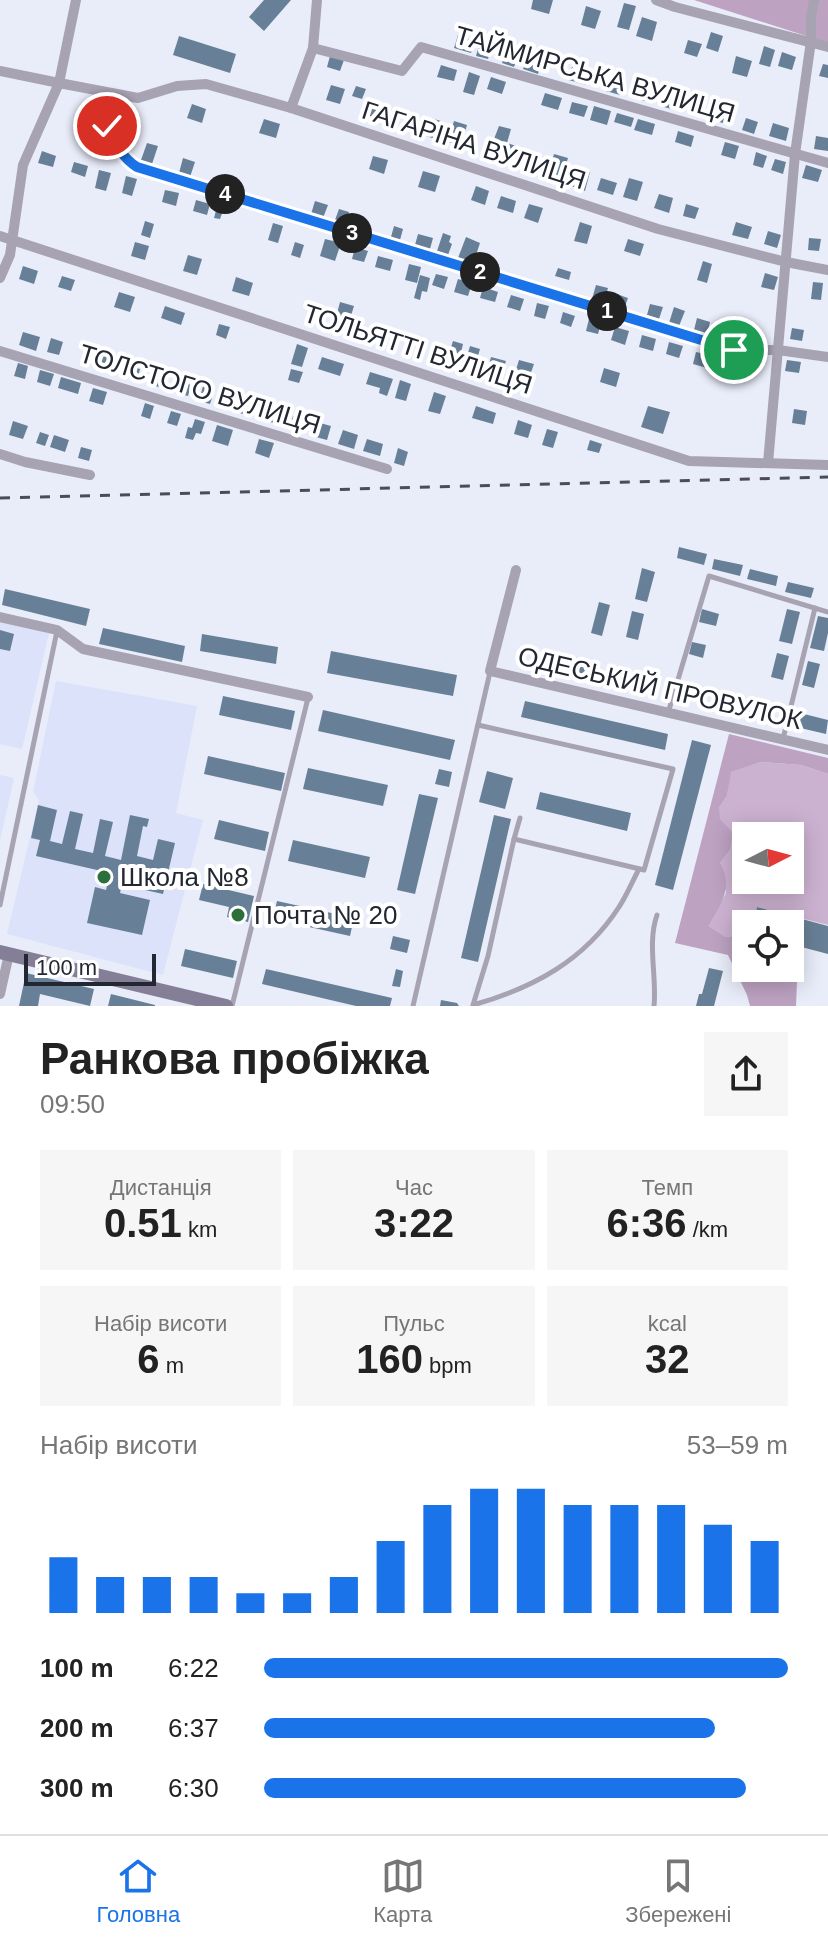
<!DOCTYPE html>
<html lang="uk">
<head>
<meta charset="utf-8">
<style>
	:root { --surface:#fff; --page:#f6f6f6; --text:#222; --muted:#767676; --line:#e0e0e0; --accent:#1a73e8 }
	body { margin:0; font-family:Helvetica,sans-serif; background:var(--page); color:var(--text); height:100vh; display:flex; flex-direction:column; font-size:30px; white-space:nowrap }
	* { box-sizing:border-box; margin:0 }
	p { font-size:26px; color:var(--muted) }
	.icon { flex:none; width:44px; height:44px; fill:none; stroke:currentColor; stroke-width:2; stroke-linecap:round; stroke-linejoin:round }
	.map { position:relative; height:1006px; overflow:hidden }
	.sheet { display:flex; flex-direction:column; background:var(--surface); flex:1 }
	.sheet>* { flex:none }
	.needle { width:52px; rotate:84deg }
	.fabs { position:absolute; left:732px; top:822px; display:grid; gap:16px }
	.fabs a { display:grid; place-items:center; width:72px; height:72px; border-radius:0px; background:var(--surface); box-shadow:0 4px 20px #0003; font-size:40px }
	.scale { position:absolute; left:24px; bottom:20px; width:132px; box-sizing:border-box; padding-left:8px; border:4px solid #232732; border-top:0; font-size:22px; line-height:28px; white-space:nowrap; color:#232732; -webkit-text-stroke:6px #fff; paint-order:stroke }
	.pin { position:absolute; display:grid; place-items:center; width:68px; height:68px; color:#fff; margin:-34px; border:4px solid #fff; border-radius:50%; box-shadow:0 2px 8px #0007 }
	.km { position:absolute; width:40px; height:40px; margin:-20px; border-radius:50%; background:#222; color:#fff; font-size:22px; line-height:40px; text-align:center }
	.round { display:grid; place-items:center; flex:none; width:84px; height:84px; border-radius:0px; background:var(--page) }
	.summary { display:flex; align-items:center; justify-content:space-between; height:136px; padding:0 40px }
	h1 { font-size:44px; font-weight:700; line-height:60px }
	.stats { display:grid; grid-template-columns:repeat(3,1fr); gap:12px; height:136px; padding:8px 40px }
	.stats div { display:grid; align-content:center; border-radius:0px; background:var(--page); text-align:center }
	.stats b { font-size:40px; font-weight:700 }
	.stats small { font-size:22px; font-weight:400 }
	.stats p { font-size:22px }
	.chart { height:224px; padding:16px 40px }
	.chart p { display:flex; justify-content:space-between }
	.chart svg { width:100%; height:144px; margin-top:8px; stroke:var(--accent); stroke-width:6 }
	ul { padding:0 40px; list-style:none; font-size:26px }
	li { display:grid; grid-template-columns:128px 96px 1fr; align-items:center; height:60px }
	li i { height:20px; border-radius:10px; background:var(--accent) }
	.tabs { display:flex; justify-content:space-around; align-items:center; height:112px; border-top:2px solid var(--line); background:var(--surface); font-size:22px; color:var(--muted) }
	.tabs a { display:grid; justify-items:center; gap:4px }
	.tabs .on { color:var(--accent) }
	.map>svg:first-child { display:block }
</style>
</head>
<body>
<div class="map">
<svg width="828" height="1006" viewBox="0 0 828 1006">
	<rect width="100%" height="100%" fill="#e9edfa"/>
	<g fill="#dbe2fa">
		<path d="M0 621 49 633 22 749 0 744Z"/>
		<path d="M56 681 197 706 176 813 203 820 163 975 7 934 39 800 33 792Z"/>
		<path d="M0 775 14 778 0 840Z"/>
	</g>
	<path fill="#ccb2d1" fill-rule="evenodd" d="M761 762 801 765 828 774V925L757 907 752 924H746V934L726 937 709 926 726 893 720 863 730 850 719 819V808L727 796 730 772ZM746 836H790V880H746Z"/>
	<g fill="#bda2c2">
		<path d="M694 0H828V43Z"/>
		<path d="M729 734 828 758V774L801 765 761 762 731 772 727 796 719 808 720 819 733 833 730 850 720 863C734 888 721 903 709 926L726 937 746 934V968H787L797 982 796 1006H750L747 995 728 955 675 943Z"/>
	</g>
	<g fill="#688097">
		<path d="M264 0H291L264 31 249 17Z"/>
		<path d="M533 0H553L549 14 531 9Z"/>
		<path d="M624 3 636 6 629 30 617 27Z"/>
		<path d="M586 6 601 11 595 29 581 25Z"/>
		<path d="M642 17 657 22 652 41 636 36Z"/>
		<path d="M711 32 723 36 718 52 706 48Z"/>
		<path d="M458 35 475 41 471 53 454 48Z"/>
		<path d="M179 36 236 54 230 73 173 55Z"/>
		<path d="M688 40 702 44 697 57 684 53Z"/>
		<path d="M480 42 492 46 488 59 476 56Z"/>
		<path d="M764 46 775 50 770 67 759 64Z"/>
		<path d="M507 48 519 52 514 67 502 63Z"/>
		<path d="M782 52 796 57 792 70 778 66Z"/>
		<path d="M330 56 344 60 340 71 327 67Z"/>
		<path d="M527 56 542 61 538 74 523 69Z"/>
		<path d="M736 56 752 61 747 77 732 73Z"/>
		<path d="M823 64 828 65V78L819 76Z"/>
		<path d="M441 65 457 70 454 81 437 77Z"/>
		<path d="M572 67 590 72 586 85 569 80Z"/>
		<path d="M469 72 480 76 474 95 463 92Z"/>
		<path d="M491 77 506 82 502 94 487 89Z"/>
		<path d="M610 78 624 82 620 95 606 91Z"/>
		<path d="M645 84 657 87 652 103 641 100Z"/>
		<path d="M331 85 345 89 340 104 326 100Z"/>
		<path d="M356 86 366 89 362 99 352 96Z"/>
		<path d="M545 93 562 98 558 110 541 105Z"/>
		<path d="M668 94 679 97 675 110 664 107Z"/>
		<path d="M572 102 588 106 584 117 569 113Z"/>
		<path d="M370 103 384 107 380 119 366 115Z"/>
		<path d="M192 104 206 109 202 123 187 118Z"/>
		<path d="M594 106 611 111 607 125 590 120Z"/>
		<path d="M712 106 726 111 723 123 708 119Z"/>
		<path d="M617 113 634 118 631 127 614 122Z"/>
		<path d="M423 116 441 121 435 139 418 133Z"/>
		<path d="M128 117 129 129 115 130V118Z"/>
		<path d="M746 118 758 122 754 134 742 130Z"/>
		<path d="M264 119 280 124 276 138 259 133Z"/>
		<path d="M638 119 655 124 652 135 634 130Z"/>
		<path d="M454 121 467 125 461 146 448 142Z"/>
		<path d="M773 123 789 128 786 141 769 136Z"/>
		<path d="M499 126 511 129 507 143 516 146 511 162 498 158 503 142 494 139Z"/>
		<path d="M678 131 694 136 691 147 675 142Z"/>
		<path d="M816 136 828 138V151L814 149Z"/>
		<path d="M725 142 739 146 735 159 721 155Z"/>
		<path d="M147 143 158 146 152 164 141 160Z"/>
		<path d="M42 151 56 156 53 167 38 163Z"/>
		<path d="M756 152 767 156 763 168 753 165Z"/>
		<path d="M554 154 568 158 561 182 547 178Z"/>
		<path d="M373 156 388 160 384 174 369 169Z"/>
		<path d="M183 158 195 162 190 177 179 173Z"/>
		<path d="M775 159 786 162 783 174 771 170Z"/>
		<path d="M74 162 88 166 85 177 71 172Z"/>
		<path d="M806 165 822 170 818 182 802 178Z"/>
		<path d="M576 167 590 172 585 191 571 186Z"/>
		<path d="M99 170 111 173 106 191 95 188Z"/>
		<path d="M423 171 440 176 435 192 418 187Z"/>
		<path d="M126 176 137 179 132 196 122 193Z"/>
		<path d="M601 178 617 183 613 195 597 190Z"/>
		<path d="M629 178 643 182 637 201 623 197Z"/>
		<path d="M476 186 489 191 485 205 471 200Z"/>
		<path d="M165 190 179 193 176 206 162 202Z"/>
		<path d="M659 194 673 198 669 213 654 208Z"/>
		<path d="M501 196 516 201 513 213 497 208Z"/>
		<path d="M196 200 210 204 207 215 193 211Z"/>
		<path d="M315 201 328 205 323 218 311 214Z"/>
		<path d="M218 203 225 205 220 219 214 218Z"/>
		<path d="M529 204 543 208 538 223 524 218Z"/>
		<path d="M686 204 699 208 695 219 683 216Z"/>
		<path d="M339 209 349 212 345 224 335 220Z"/>
		<path d="M145 221 154 224 150 238 141 235Z"/>
		<path d="M580 222 592 226 587 244 574 241Z"/>
		<path d="M736 222 752 227 748 239 732 235Z"/>
		<path d="M273 223 283 226 278 243 268 240Z"/>
		<path d="M394 226 403 229 400 240 391 237Z"/>
		<path d="M768 231 781 235 777 248 764 244Z"/>
		<path d="M443 233 451 236 449 242 452 244 448 255 437 251Z"/>
		<path d="M418 234 433 238 430 249 415 245Z"/>
		<path d="M466 237 480 243 473 264 458 258Z"/>
		<path d="M809 238 821 239 819 251 808 250Z"/>
		<path d="M325 239 341 243 335 261 320 256Z"/>
		<path d="M628 239 644 244 640 256 624 251Z"/>
		<path d="M135 242 149 246 145 260 131 256Z"/>
		<path d="M295 242 304 245 300 258 291 255Z"/>
		<path d="M355 247 368 251 364 262 352 259Z"/>
		<path d="M188 255 202 259 197 275 183 271Z"/>
		<path d="M378 256 393 260 390 271 375 267Z"/>
		<path d="M703 261 712 264 707 283 697 280Z"/>
		<path d="M409 264 421 267 417 283 405 280Z"/>
		<path d="M23 266 38 271 34 284 19 279Z"/>
		<path d="M558 268 571 272 569 280 555 276Z"/>
		<path d="M765 273 778 277 774 290 761 287Z"/>
		<path d="M436 274 448 277 444 289 432 285Z"/>
		<path d="M420 275 430 278 427 292 422 291 420 300 414 298Z"/>
		<path d="M62 276 75 280 71 291 58 287Z"/>
		<path d="M236 277 253 283 249 296 232 291Z"/>
		<path d="M458 279 472 283 468 296 454 292Z"/>
		<path d="M813 282 823 283 821 300 811 299Z"/>
		<path d="M596 285 608 288 604 302 592 299Z"/>
		<path d="M483 287 498 292 495 302 480 298Z"/>
		<path d="M119 292 135 297 130 312 114 307Z"/>
		<path d="M614 293 628 298 624 309 610 304Z"/>
		<path d="M511 295 524 299 520 311 507 307Z"/>
		<path d="M340 302 354 306 348 325 335 321Z"/>
		<path d="M537 303 549 306 545 319 534 316Z"/>
		<path d="M650 304 663 307 659 319 647 315Z"/>
		<path d="M165 306 185 313 181 325 161 318Z"/>
		<path d="M674 307 685 311 679 326 669 323Z"/>
		<path d="M563 312 575 316 571 327 560 323Z"/>
		<path d="M697 318 710 322 707 334 694 330Z"/>
		<path d="M589 319 601 323 598 334 586 331Z"/>
		<path d="M219 324 230 327 226 339 216 335Z"/>
		<path d="M615 327 629 331 625 345 611 340Z"/>
		<path d="M723 328 735 331 732 342 720 339Z"/>
		<path d="M792 328 804 330 802 341 790 339Z"/>
		<path d="M23 332 40 337 36 351 19 345Z"/>
		<path d="M642 335 656 339 653 351 639 347Z"/>
		<path d="M51 338 63 342 59 355 47 352Z"/>
		<path d="M453 341 463 344 459 361 448 357Z"/>
		<path d="M669 342 683 346 679 358 666 354Z"/>
		<path d="M297 344 308 348 302 367 291 364Z"/>
		<path d="M470 346 480 349 476 363 466 360Z"/>
		<path d="M696 352 710 355 707 368 693 364Z"/>
		<path d="M104 355 114 358 110 372 99 369Z"/>
		<path d="M322 357 344 364 340 376 318 369Z"/>
		<path d="M491 357 506 361 502 373 488 369Z"/>
		<path d="M728 359 743 360 742 377 727 375Z"/>
		<path d="M519 360 534 364 528 381 514 376Z"/>
		<path d="M787 360 801 362 799 373 785 371Z"/>
		<path d="M18 363 28 366 25 379 14 376Z"/>
		<path d="M125 364 140 369 137 381 122 376Z"/>
		<path d="M604 368 620 373 616 387 600 382Z"/>
		<path d="M291 369 303 372 299 383 288 380Z"/>
		<path d="M40 370 54 374 50 386 37 382Z"/>
		<path d="M153 372 166 376 162 388 149 384Z"/>
		<path d="M370 372 393 379 387 396 379 393 380 388 366 384Z"/>
		<path d="M61 377 81 383 78 394 58 388Z"/>
		<path d="M177 380 191 385 188 396 173 392Z"/>
		<path d="M400 380 411 384 406 401 395 398Z"/>
		<path d="M203 386 215 389 210 404 199 401Z"/>
		<path d="M93 388 107 392 103 405 89 401Z"/>
		<path d="M434 392 446 396 440 414 428 411Z"/>
		<path d="M241 399 256 404 252 417 237 412Z"/>
		<path d="M145 403 154 406 150 419 141 416Z"/>
		<path d="M272 405 282 408 277 424 267 421Z"/>
		<path d="M476 406 496 413 493 424 472 418Z"/>
		<path d="M648 406 670 412 663 434 641 427Z"/>
		<path d="M794 409 807 411 805 425 792 423Z"/>
		<path d="M171 411 181 414 177 426 167 423Z"/>
		<path d="M293 416 308 420 304 433 289 428Z"/>
		<path d="M195 419 205 422 201 434 196 433 193 440 185 438 188 427 192 428Z"/>
		<path d="M518 420 532 425 528 438 514 434Z"/>
		<path d="M13 421 28 426 23 439 9 435Z"/>
		<path d="M320 423 331 426 327 440 316 437Z"/>
		<path d="M217 425 233 430 228 446 212 441Z"/>
		<path d="M547 429 558 432 553 448 542 445Z"/>
		<path d="M343 430 358 435 354 449 338 444Z"/>
		<path d="M40 432 49 435 45 446 36 443Z"/>
		<path d="M54 435 69 440 65 452 50 447Z"/>
		<path d="M259 439 274 443 269 458 255 453Z"/>
		<path d="M367 439 383 444 380 456 363 451Z"/>
		<path d="M590 440 602 444 599 453 587 450Z"/>
		<path d="M81 447 92 450 89 461 78 458Z"/>
		<path d="M398 448 408 452 404 466 394 463Z"/>
		<path d="M679 547 707 554 704 565 677 558Z"/>
		<path d="M714 559 743 565 740 576 712 569Z"/>
		<path d="M642 568 655 572 647 602 635 599Z"/>
		<path d="M750 569 778 576 776 586 747 579Z"/>
		<path d="M788 582 814 588 811 598 785 592Z"/>
		<path d="M5 589 90 609 86 626 2 605Z"/>
		<path d="M599 602 610 605 602 636 591 633Z"/>
		<path d="M702 609 719 614 716 626 699 622Z"/>
		<path d="M787 609 800 612 792 644 779 641Z"/>
		<path d="M632 611 644 614 638 640 626 637Z"/>
		<path d="M818 616 828 618V633L824 651 810 648Z"/>
		<path d="M103 628 185 646 182 662 99 644Z"/>
		<path d="M0 630 14 634 10 651 0 649Z"/>
		<path d="M202 634 278 647 276 664 200 651Z"/>
		<path d="M692 642 706 645 703 658 689 654Z"/>
		<path d="M331 651 457 675 453 696 327 673Z"/>
		<path d="M777 653 789 656 783 680 771 677Z"/>
		<path d="M561 654 595 662 591 677 557 669Z"/>
		<path d="M808 661 820 664 814 688 802 685Z"/>
		<path d="M617 670 644 676 641 688 614 681Z"/>
		<path d="M223 696 295 711 291 730 219 715Z"/>
		<path d="M525 701 668 734 665 750 521 717Z"/>
		<path d="M744 701 770 707 767 718 742 712Z"/>
		<path d="M323 710 455 740 450 760 318 731Z"/>
		<path d="M800 713 828 720 826 734 796 727Z"/>
		<path d="M692 740 711 745 673 890 655 885Z"/>
		<path d="M208 756 285 773 281 791 204 774Z"/>
		<path d="M308 768 388 785 383 806 303 789Z"/>
		<path d="M439 769 452 772 449 787 435 784Z"/>
		<path d="M487 771 513 778 505 809 479 802Z"/>
		<path d="M540 792 631 813 627 831 536 809Z"/>
		<path d="M419 794 438 798 415 894 397 890Z"/>
		<path d="M38 805 57 810 50 841 62 844 70 811 83 814 75 849 93 853 100 819 113 822 105 856 121 860 130 815 149 819 147 827 143 826 137 856 153 860 158 839 175 843 163 894 145 890 150 869 134 866 132 878 124 876 120 893 150 900 142 935 87 923 95 887 106 890 110 873 36 856 40 840 31 838Z"/>
		<path d="M494 815 511 819 478 962 461 958Z"/>
		<path d="M219 820 269 832 265 851 214 839Z"/>
		<path d="M293 840 370 857 365 878 288 861Z"/>
		<path d="M203 884 254 896 248 922 227 917 229 907 199 900Z"/>
		<path d="M277 901 354 918 350 936 273 919Z"/>
		<path d="M757 907 828 926V954L790 944V924H753Z"/>
		<path d="M393 936 410 940 407 953 390 949Z"/>
		<path d="M185 949 237 961 233 978 181 966Z"/>
		<path d="M709 968 723 971 714 1006H696L699 994H702Z"/>
		<path d="M266 969 392 998 390 1006H356L262 984Z"/>
		<path d="M396 969 403 971 400 987 392 986Z"/>
		<path d="M26 973 94 989 90 1006 40 994 38 1006H19Z"/>
		<path d="M111 994 155 1005V1006H108Z"/>
		<path d="M441 1000 457 1003 459 1006H440Z"/>
	</g>
	<g fill="none" stroke-linecap="round" stroke-linejoin="round">
		<g stroke="#a7a3b3" stroke-width="5">
			<path d="M668 713 709 576 828 612"/>
			<path d="M478 725 673 769 644 870 514 839 520 818"/>
			<path d="M783 739 815 608"/>
			<path d="M514 839 488 956 473 1005C533 988 584 961 619 907 627 895 632 882 639 869"/>
			<path d="M0 905 57 631"/>
			<path d="M232 1006 308 698"/>
			<path d="M413 1006 490 672"/>
			<path d="M654 1006C657 977 647 943 657 915"/>
		</g>
		<g stroke="#a7a3b3" stroke-width="10">
			<path d="M656 0 675 7 828 47"/>
			<path d="M313 48 402 71 421 47 828 163"/>
			<path d="M0 71 59 83 76 0"/>
			<path d="M107 93C107 103 105 116 107 126 111 142 124 159 137 167L734 350H778L828 357"/>
			<path d="M291 108 313 48 317 0"/>
			<path d="M0 236 689 461 828 465"/>
			<path d="M0 278 10 255 23 165 59 83 138 98 177 86 206 84 291 108 658 229 786 262 828 270"/>
			<path d="M0 351 387 469"/>
			<path d="M0 454 25 462 90 475"/>
			<path d="M768 463 795 154 811 41V17L814 0"/>
			<path d="M516 570 490 671 828 750"/>
			<path d="M0 617 57 630 83 649 308 697"/>
			<path d="M0 994 9 954"/>
		</g>
		<path stroke="#847f96" stroke-width="14" d="M0 952 226 1006"/>
		<path stroke="#494d59" stroke-width="3" stroke-dasharray="10 10" stroke-linecap="butt" d="M0 498 828 477"/>
	</g>
	<g fill="none" stroke-linecap="round" stroke-linejoin="round">
		<defs>
			<path id="route" d="M107 126C115 142 121 157 137 167L734 350"/>
		</defs>
		<use href="#route" stroke="#fff" stroke-width="16"/>
		<use href="#route" stroke="#1a73e8" stroke-width="10"/>
	</g>
	<g fill="#2b703b" stroke="#fff" stroke-width="3">
		<circle cx="104" cy="877" r="8"/>
		<circle cx="238" cy="915" r="8"/>
	</g>
	<g text-anchor="middle" dominant-baseline="central" stroke-width="8" stroke-linejoin="round" paint-order="stroke">
		<g font-size="26" fill="#232732" stroke="#fff">
			<text transform="translate(595 74) rotate(16)">ТАЙМИРСЬКА ВУЛИЦЯ</text>
			<text transform="translate(474 145) rotate(18)">ГАГАРІНА ВУЛИЦЯ</text>
			<text transform="translate(418 349) rotate(18)">ТОЛЬЯТТІ ВУЛИЦЯ</text>
			<text transform="translate(200 389) rotate(17)">ТОЛСТОГО ВУЛИЦЯ</text>
			<text transform="translate(660 688) rotate(13)">ОДЕСЬКИЙ ПРОВУЛОК</text>
		</g>
		<g font-size="26" fill="#232732" stroke="#fff" text-anchor="start">
			<text x="120" y="877">Школа №8</text>
			<text x="254" y="915">Почта № 20</text>
		</g>
	</g>
</svg>
<div class="fabs">
<a><svg class="needle" viewBox="-14 -14 28 28"><path d="M0-13l5 13h-10z" fill="#e53935"/><path d="M0 13l5-13h-10z" fill="#767676"/></svg></a>
<a><svg class="icon" aria-label="locate" viewBox="0 0 24 24"><circle cx="12" cy="12" r="6"/><path d="M12 2v4M12 18v4M2 12h4M18 12h4"/></svg></a>
</div>
<div class="scale">100 m</div>
<div class="pin" style="left:734px;top:350px;background:#1e9e55"><svg class="icon" aria-label="arrive" viewBox="0 0 24 24"><path d="M6 21V4h12l-3 4 3 4H6"/></svg></div>
<div class="pin" style="left:107px;top:126px;background:#d93025"><svg class="icon" aria-label="check" viewBox="0 0 24 24"><path d="M5 12l5 5 9-10"/></svg></div>
<b class="km" style="left:607px;top:311px">1</b>
<b class="km" style="left:480px;top:272px">2</b>
<b class="km" style="left:352px;top:233px">3</b>
<b class="km" style="left:225px;top:194px">4</b>
</div>
<section class="sheet">
<div class="summary"><div><h1>Ранкова пробіжка</h1><p>09:50</p></div><a class="round"><svg class="icon" aria-label="share" viewBox="0 0 24 24"><path d="M12 15V3M7 8l5-5 5 5M5 13v7h14v-7"/></svg></a></div>
<div class="stats">
<div><p>Дистанція</p><b>0.51<small> km</small></b></div>
<div><p>Час</p><b>3:22</b></div>
<div><p>Темп</p><b>6:36<small> /km</small></b></div>
</div>
<div class="stats">
<div><p>Набір висоти</p><b>6<small> m</small></b></div>
<div><p>Пульс</p><b>160<small> bpm</small></b></div>
<div><p>kcal</p><b>32</b></div>
</div>
<div class="chart"><p><span>Набір висоти</span>53–59 m</p>
<svg viewBox="0 0 160 44" preserveAspectRatio="none"><path d="M5 44V27M15 44V33M25 44V33M35 44V33M45 44V38M55 44V38M65 44V33M75 44V22M85 44V11M95 44V6M105 44V6M115 44V11M125 44V11M135 44V11M145 44V17M155 44V22"/></svg>
</div>
<ul>
<li><b>100 m</b>6:22<i style="width:100%"></i></li>
<li><b>200 m</b>6:37<i style="width:86%"></i></li>
<li><b>300 m</b>6:30<i style="width:92%"></i></li>
</ul>
</section>
<nav class="tabs">
<a class="on"><svg class="icon" aria-label="home" viewBox="0 0 24 24"><path d="M3 11l9-7 9 7M6 9v11h12V9"/></svg>Головна</a>
<a><svg class="icon" aria-label="map" viewBox="0 0 24 24"><path d="M3 6l6-2 6 2 6-2v14l-6 2-6-2-6 2zM9 4v14M15 6v14"/></svg>Карта</a>
<a><svg class="icon" aria-label="saved" viewBox="0 0 24 24"><path d="M7 4h10v16l-5-4-5 4z"/></svg>Збережені</a>
</nav>
</body>
</html>
